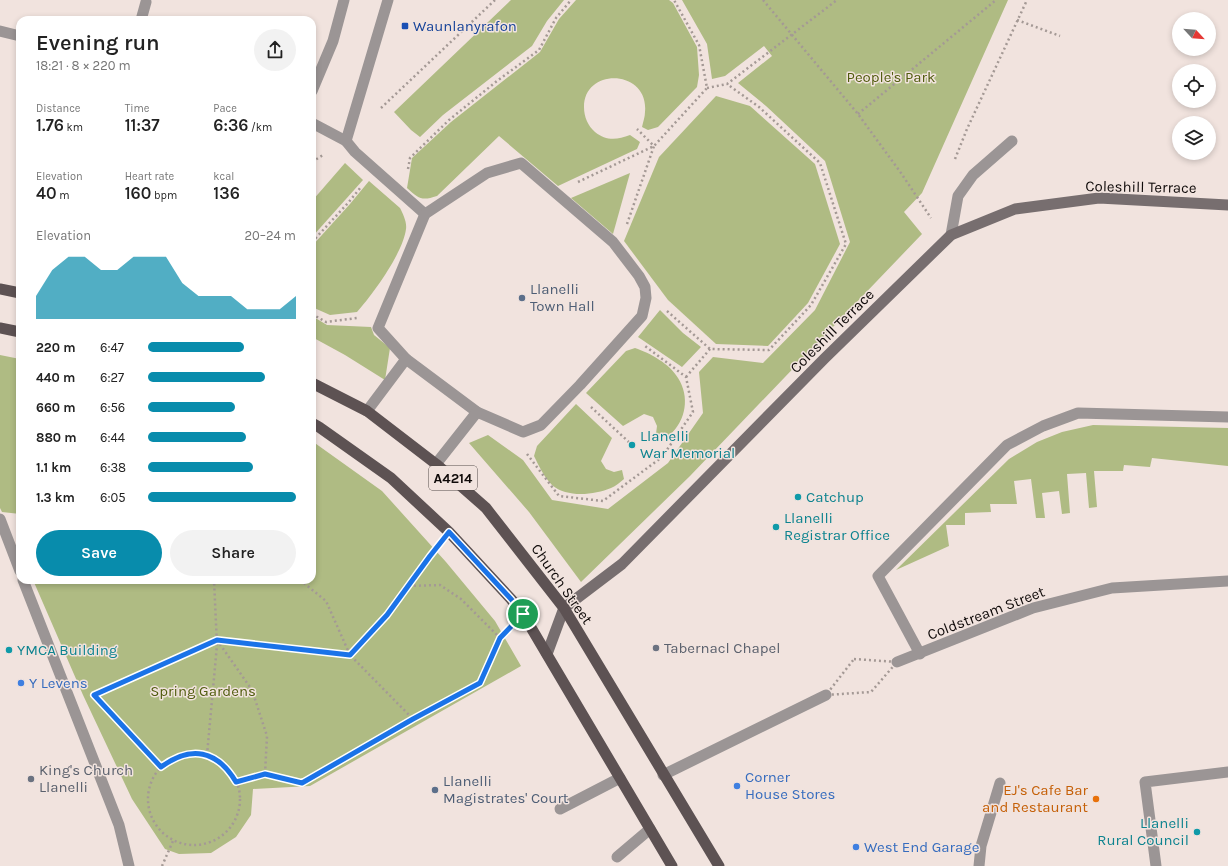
<!DOCTYPE html>
<html lang="en">
<head>
<meta charset="utf-8">
<style>
	:root { --surface:#fff; --page:#f2f2f2; --text:#222; --muted:#767676; --accent:#088cac }
	body { margin:0; font-family:Karla,sans-serif; background:var(--page); color:var(--text); height:100vh; display:flex; flex-direction:column; font-size:15px; white-space:nowrap }
	* { box-sizing:border-box; margin:0 }
	p { font-size:13px; color:var(--muted) }
	.icon { flex:none; width:22px; height:22px; fill:none; stroke:currentColor; stroke-width:2; stroke-linecap:round; stroke-linejoin:round }
	.map { position:relative; flex:1; overflow:hidden }
	.sheet { position:absolute; left:16px; top:16px; width:300px; height:568px; display:flex; flex-direction:column; background:var(--surface); border-radius:12px; box-shadow:0 2px 6px #0003 }
	.sheet>* { flex:none }
	.needle { width:26px; rotate:116deg }
	.fabs { position:absolute; left:1172px; top:12px; display:grid; gap:8px }
	.fabs a { display:grid; place-items:center; width:44px; height:44px; border-radius:50%; background:var(--surface); box-shadow:0 2px 6px #0003; font-size:20px }
	.pin { position:absolute; display:grid; place-items:center; width:34px; height:34px; color:#fff; margin:-17px; border:2px solid #fff; border-radius:50%; box-shadow:0 1px 4px #0007 }
	.round { display:grid; place-items:center; flex:none; width:42px; height:42px; border-radius:21px; background:var(--page) }
	.summary { display:flex; align-items:center; justify-content:space-between; height:68px; padding:0 20px }
	h1 { font-size:22px; font-weight:600; line-height:30px }
	.figures { display:grid; grid-template-columns:repeat(3,1fr); gap:6px; height:68px; padding:4px 20px }
	.figures div { display:grid; align-content:center }
	.figures b { font-size:17px; font-weight:600 }
	.figures small { font-size:11px; font-weight:400 }
	.figures p { font-size:11px }
	.chart { height:112px; padding:8px 20px }
	.chart p { display:flex; justify-content:space-between }
	.chart svg { width:100%; height:72px; margin-top:4px; fill:var(--accent); opacity:.7 }
	.action { display:flex; gap:8px; margin-top:auto; padding:8px 20px }
	.action a { flex:1; height:46px; border-radius:24px; background:var(--accent); color:#fff; font-size:16px; font-weight:600; line-height:46px; text-align:center }
	.action a+a { background:var(--page); color:var(--text) }
	ul { padding:0 20px; list-style:none; font-size:13px }
	li { display:grid; grid-template-columns:64px 48px 1fr; align-items:center; height:30px }
	li i { height:10px; border-radius:5px; background:var(--accent) }
	.map>svg:first-child { display:block }
</style>
</head>
<body>
<div class="map">
<svg width="1228" height="866" viewBox="0 0 1228 866">
	<rect width="100%" height="100%" fill="#f1e3de"/>
	<g fill="#afbb83">
		<path d="M511 0H564L547 21 532 46 443 115 420 137 411 130 394 112Z"/>
		<path d="M576 0H669L673 3 697 47 699 75 697 87 658 127 648 130 642 127C643 122 645 117 645 112 649 69 584 67 584 107 584 117 588 126 595 132 606 141 617 140 630 135L640 142 637 149 558 186 499 136 437 196C422 201 419 199 407 188L412 158 451 122 540 52 559 19Z"/>
		<path d="M682 0H1008L922 193 904 212 922 234 690 476 581 582 529 512 469 443 488 435 523 460 552 500 608 509 668 463 703 413 699 372 713 357 763 363 815 310 850 242 825 161 766 106 738 83 772 56 764 46 725 76 712 79 707 44Z"/>
		<path d="M716 96 750 106 815 164 840 244 808 303 768 346 716 344 668 300 624 241 659 157Z"/>
		<path d="M345 163 363 180 312 237V201Z"/>
		<path d="M630 173 613 234 571 198Z"/>
		<path d="M369 181 400 208C403 214 407 222 406 229 403 253 373 294 357 312L330 315 312 307V246L350 204Z"/>
		<path d="M660 310 683 333 701 347 682 367 638 337Z"/>
		<path d="M312 316 327 325 371 327 374 335 390 348 385 380 345 355 312 337Z"/>
		<path d="M635 348C650 353 670 364 678 378 690 397 686 420 670 435L656 434 657 426 653 417 644 414 623 426 586 393 626 351Z"/>
		<path d="M0 355 20 359V514L2 512 0 508Z"/>
		<path d="M576 404 612 438 601 461 606 469 614 472 622 470 624 479C620 482 616 486 611 488 594 495 567 498 552 485 544 477 539 466 534 456L537 446Z"/>
		<path d="M1093 425 1228 428V466L1152 458 1150 467 1124 465 1123 471H1094L1097 507 1089 508 1086 473 1067 474 1070 513 1062 514 1059 491 1042 493 1045 518H1036L1031 479 1014 481 1017 504H990L991 512 965 513V525H946L949 546 896 570 1009 459 1037 442 1062 432Z"/>
		<path d="M312 441 382 491 446 562 495 621 521 666 310 786 253 789 251 815 236 837 211 853 179 854 165 849 132 799 83 695 33 580H312Z"/>
	</g>
	<g fill="none" stroke-linecap="round" stroke-linejoin="round">
		<g stroke="#a49995" stroke-width="2.5" stroke-dasharray="2 3" stroke-linecap="butt">
			<path d="M763 0 858 114 901 173 931 218"/>
			<path d="M1017 20 1060 36"/>
			<path d="M707 88 727 84 837 0"/>
			<path d="M381 108 495 0"/>
			<path d="M858 114 996 0"/>
			<path d="M955 159 967 129 1027 0"/>
			<path d="M312 162 323 155"/>
			<path d="M408 169 410 158 449 120 497 81 539 50 556 18 571 0"/>
			<path d="M578 182 654 146 707 88 699 45 674 0"/>
			<path d="M627 224 654 146 637 129"/>
			<path d="M312 242 348 203 361 187"/>
			<path d="M667 311 710 349 769 350 811 305 846 244 820 163 759 107 727 84"/>
			<path d="M312 314 326 322 357 318"/>
			<path d="M686 377 710 349"/>
			<path d="M591 407 632 445"/>
			<path d="M527 454 559 496 603 501 662 457 693 412 686 377 645 346"/>
			<path d="M300 580 326 601 350 655 387 615 435 550"/>
			<path d="M409 586 440 585 461 599 500 638"/>
			<path d="M217 640 252 690 267 736 265 774 236 782"/>
			<path d="M854 659 897 662 871 692 826 695Z"/>
			<path d="M93 695 161 767"/>
			<path d="M94 695 217 640 350 655 413 719 480 683 500 638 507 630"/>
			<circle cx="194" cy="799" r="46"/>
			<path d="M207 755 217 645 214 580"/>
			<path d="M265 774 302 783 413 719"/>
			<path d="M162 866 173 841"/>
		</g>
		<g stroke="#9b9595" stroke-width="11">
			<path d="M141 20 146 2"/>
			<path d="M0 31 20 36"/>
			<path d="M312 123 346 141 355 152 425 214"/>
			<path d="M346 141 388 0"/>
			<path d="M521 163 613 242 639 276 645 287 646 298 642 316 580 385 541 425 523 432 477 412 406 359 378 328 425 214 487 173Z"/>
			<path d="M951 235 958 196 973 175 1012 141"/>
			<path d="M367 411 406 359"/>
			<path d="M436 464 477 412"/>
			<path d="M920 654 878 576 1007 445 1043 426 1078 413 1228 417"/>
			<path d="M560 809 620 778"/>
			<path d="M617 857 650 829"/>
			<path d="M979 866 981 846 1000 783"/>
			<path d="M1156 866 1145 782 1228 772"/>
		</g>
		<g stroke="#9b9595" stroke-width="11">
			<path d="M312 91 333 41 344 0"/>
			<path d="M0 519 20 571"/>
			<path d="M23 580 119 825 129 866"/>
			<path d="M897 662 1033 608 1112 588 1228 581"/>
			<path d="M663 775 826 695"/>
		</g>
		<path stroke="#776e6f" stroke-width="11" d="M547 654 564 608 622 564 825 358 951 235 1015 209 1099 198 1228 205"/>
		<g stroke="#5d5253" stroke-width="11">
			<path d="M0 289 20 293"/>
			<path d="M0 328 20 332"/>
			<path d="M312 383 367 411 436 464 486 508 564 608 719 866"/>
			<path d="M312 423 319 427 391 478 449 532 511 599 523 614 672 866"/>
		</g>
	</g>
	<g fill="none" stroke-linecap="round" stroke-linejoin="round">
		<defs>
			<path id="route" d="M449 532 511 599 523 614 500 638 480 683 413 719 302 783 265 774 236 782C217 750 191 745 161 767L94 695 217 640 350 655 387 615 430 556Z"/>
		</defs>
		<use href="#route" stroke="#fff" stroke-width="8"/>
		<use href="#route" stroke="#1a73e8" stroke-width="5"/>
	</g>
	<rect fill="#1a4fb4" stroke="#f1e3de" stroke-width="1.5" x="401" y="22" width="8" height="8" rx="2"/>
	<g fill="#5c6f8a" stroke="#f1e3de" stroke-width="1.5">
		<circle cx="522" cy="298" r="4"/>
		<circle cx="435" cy="790" r="4"/>
	</g>
	<g fill="#0f9aa8" stroke="#f1e3de" stroke-width="1.5">
		<circle cx="632" cy="445" r="4"/>
		<circle cx="798" cy="497" r="4"/>
		<circle cx="776" cy="527" r="4"/>
		<circle cx="9" cy="650" r="4"/>
		<circle cx="1197" cy="832" r="4"/>
	</g>
	<g fill="#6b7280" stroke="#f1e3de" stroke-width="1.5">
		<circle cx="656" cy="648" r="4"/>
		<circle cx="31" cy="779" r="4"/>
	</g>
	<g fill="#3f7fe0" stroke="#f1e3de" stroke-width="1.5">
		<circle cx="21" cy="683" r="4"/>
		<circle cx="737" cy="786" r="4"/>
		<circle cx="856" cy="847" r="4"/>
	</g>
	<circle fill="#e8710a" stroke="#f1e3de" stroke-width="1.5" cx="1096" cy="799" r="4"/>
	<g text-anchor="middle" dominant-baseline="central" stroke-width="3" stroke-linejoin="round" paint-order="stroke">
		<rect fill="#f1e3de" stroke="#534b49" stroke-width="1" x="429" y="466" width="48" height="24" rx="3"/>
		<g font-size="14" font-weight="bold" fill="#0f0a09">
			<text x="453" y="478">A4214</text>
		</g>
		<g font-size="15" fill="#164399" stroke="#f1e3de" text-anchor="start">
			<text x="413" y="26">Waunlanyrafon</text>
		</g>
		<g font-size="15" fill="#515c0e" stroke="#f1e3de">
			<text x="891" y="77">People's Park</text>
			<text x="203" y="691">Spring Gardens</text>
		</g>
		<g font-size="15" fill="#0f0a09" stroke="#f1e3de">
			<text transform="translate(1141 187) rotate(1)">Coleshill Terrace</text>
			<text transform="translate(832 331) rotate(-45)">Coleshill Terrace</text>
			<text transform="translate(562 584) rotate(55)">Church Street</text>
			<text transform="translate(986 613) rotate(-21)">Coldstream Street</text>
		</g>
		<g font-size="15" fill="#4e5e75" stroke="#f1e3de" text-anchor="start">
			<text x="530" y="289">Llanelli<tspan x="530" dy="17">Town Hall</tspan></text>
			<text x="443" y="781">Llanelli<tspan x="443" dy="17">Magistrates' Court</tspan></text>
		</g>
		<g font-size="15" fill="#0d838f" stroke="#f1e3de" text-anchor="start">
			<text x="640" y="436">Llanelli<tspan x="640" dy="17">War Memorial</tspan></text>
			<text x="806" y="497">Catchup</text>
			<text x="784" y="518">Llanelli<tspan x="784" dy="17">Registrar Office</tspan></text>
			<text x="17" y="650">YMCA Building</text>
			<text x="1189" y="823" text-anchor="end">Llanelli<tspan x="1189" dy="17">Rural Council</tspan></text>
		</g>
		<g font-size="15" fill="#5b616d" stroke="#f1e3de" text-anchor="start">
			<text x="664" y="648">Tabernacl Chapel</text>
			<text x="39" y="770">King's Church<tspan x="39" dy="17">Llanelli</tspan></text>
		</g>
		<g font-size="15" fill="#366cbe" stroke="#f1e3de" text-anchor="start">
			<text x="29" y="683">Y Levens</text>
			<text x="745" y="777">Corner<tspan x="745" dy="17">House Stores</tspan></text>
			<text x="864" y="847">West End Garage</text>
		</g>
		<g font-size="15" fill="#c56008" stroke="#f1e3de" text-anchor="end">
			<text x="1088" y="790">EJ's Cafe Bar<tspan x="1088" dy="17">and Restaurant</tspan></text>
		</g>
	</g>
</svg>
<div class="fabs">
<a><svg class="needle" viewBox="-14 -14 28 28"><path d="M0-13l5 13h-10z" fill="#e53935"/><path d="M0 13l5-13h-10z" fill="#767676"/></svg></a>
<a><svg class="icon" aria-label="locate" viewBox="0 0 24 24"><circle cx="12" cy="12" r="6"/><path d="M12 2v4M12 18v4M2 12h4M18 12h4"/></svg></a>
<a><svg class="icon" aria-label="layers" viewBox="0 0 24 24"><path d="M12 4l9 5-9 5-9-5zM3 14l9 5 9-5"/></svg></a>
</div>
<div class="pin" style="left:523px;top:614px;background:#1e9e55"><svg class="icon" aria-label="arrive" viewBox="0 0 24 24"><path d="M6 21V4h12l-3 4 3 4H6"/></svg></div>
<section class="sheet">
<div class="summary"><div><h1>Evening run</h1><p>18:21 · 8 × 220 m</p></div><a class="round"><svg class="icon" aria-label="share" viewBox="0 0 24 24"><path d="M12 15V3M7 8l5-5 5 5M5 13v7h14v-7"/></svg></a></div>
<div class="figures">
<div><p>Distance</p><b>1.76<small> km</small></b></div>
<div><p>Time</p><b>11:37</b></div>
<div><p>Pace</p><b>6:36<small> /km</small></b></div>
</div>
<div class="figures">
<div><p>Elevation</p><b>40<small> m</small></b></div>
<div><p>Heart rate</p><b>160<small> bpm</small></b></div>
<div><p>kcal</p><b>136</b></div>
</div>
<div class="chart"><p><span>Elevation</span>20–24 m</p>
<svg viewBox="0 0 160 44" preserveAspectRatio="none"><path d="M0 44V30L10 14L20 6L30 6L40 14L50 14L60 6L70 6L80 6L90 22L100 30L110 30L120 30L130 38L140 38L150 38L160 30V44z"/></svg>
</div>
<ul>
<li><b>220 m</b>6:47<i style="width:65%"></i></li>
<li><b>440 m</b>6:27<i style="width:79%"></i></li>
<li><b>660 m</b>6:56<i style="width:59%"></i></li>
<li><b>880 m</b>6:44<i style="width:66%"></i></li>
<li><b>1.1 km</b>6:38<i style="width:71%"></i></li>
<li><b>1.3 km</b>6:05<i style="width:100%"></i></li>
</ul>
<div class="action"><a>Save</a><a>Share</a></div>
</section>
</div>
</body>
</html>
